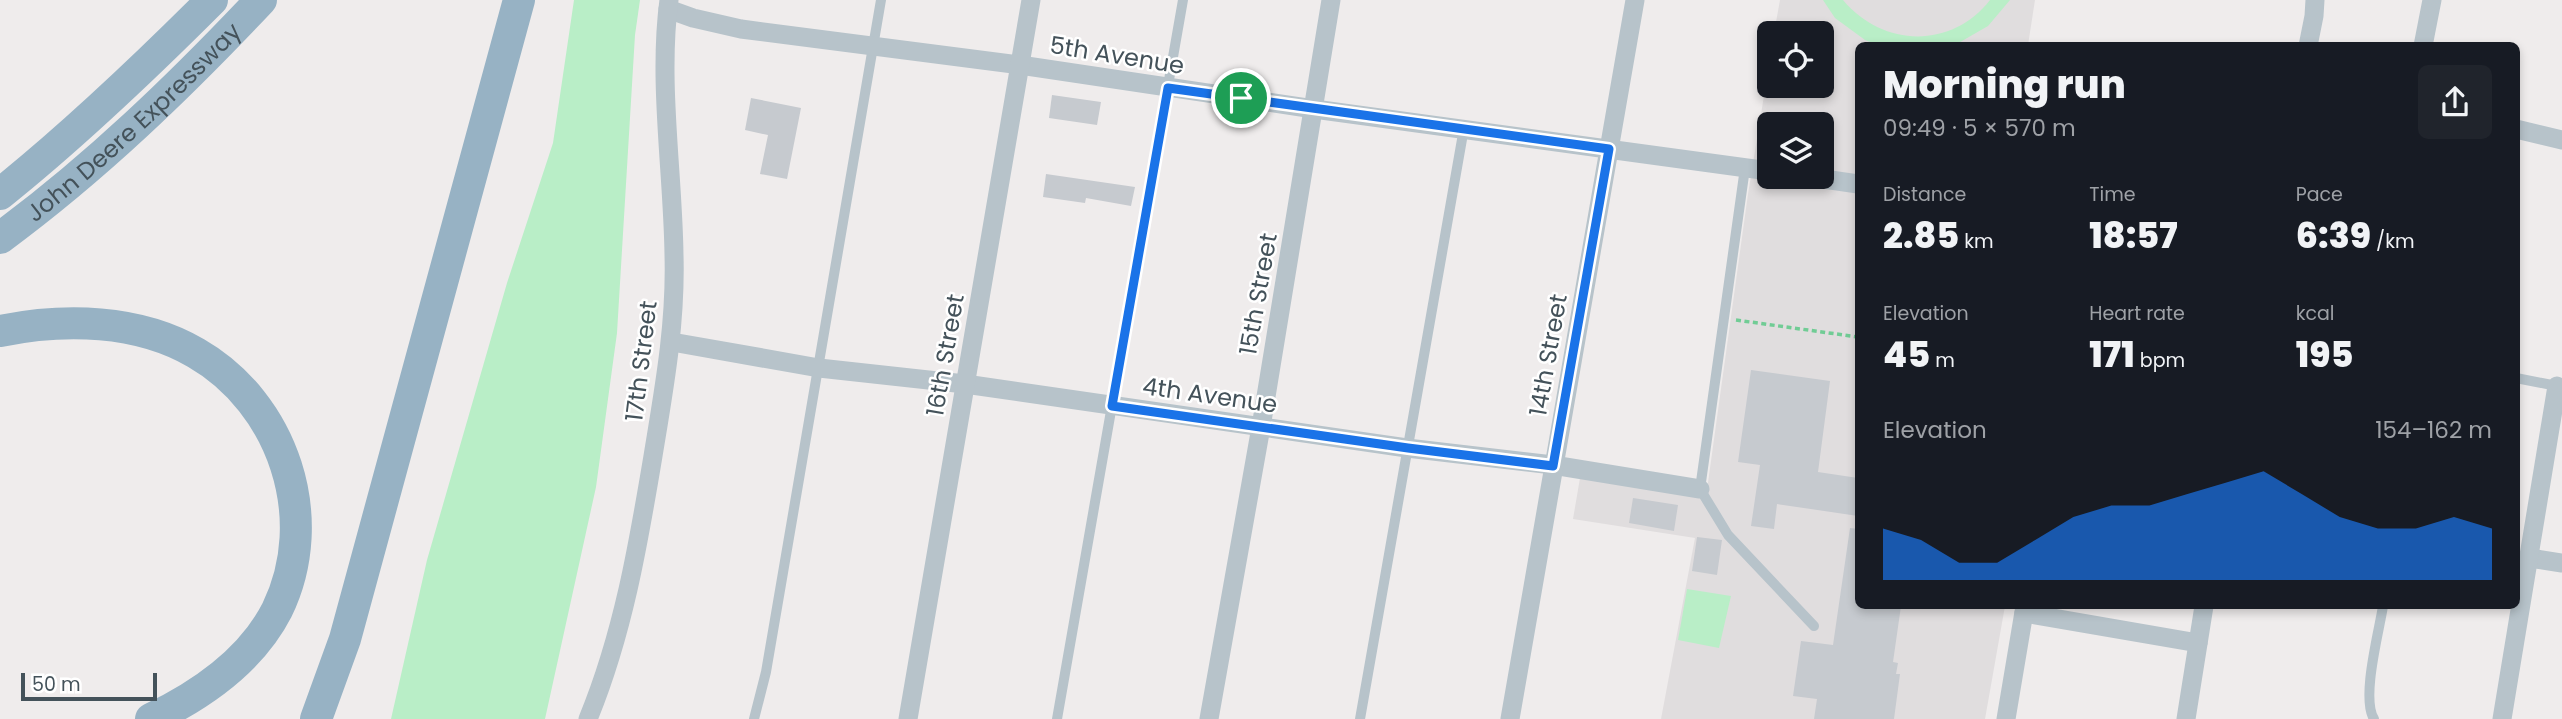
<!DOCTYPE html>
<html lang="en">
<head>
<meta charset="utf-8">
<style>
	:root { --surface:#171b24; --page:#20242c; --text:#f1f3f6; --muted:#9ea1a6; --accent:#1a73e8 }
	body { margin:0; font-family:Poppins,sans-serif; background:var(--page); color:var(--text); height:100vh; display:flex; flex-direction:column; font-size:26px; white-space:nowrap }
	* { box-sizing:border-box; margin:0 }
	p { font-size:23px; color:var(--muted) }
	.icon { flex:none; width:38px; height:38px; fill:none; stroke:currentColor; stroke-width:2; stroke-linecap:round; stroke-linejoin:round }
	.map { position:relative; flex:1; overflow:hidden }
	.panel { position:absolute; left:1855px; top:42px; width:665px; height:567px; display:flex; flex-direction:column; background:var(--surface); border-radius:10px; box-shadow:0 4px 10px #0003 }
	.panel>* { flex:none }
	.buttons { position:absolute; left:1757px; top:21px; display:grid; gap:14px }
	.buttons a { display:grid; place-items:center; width:77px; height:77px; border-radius:10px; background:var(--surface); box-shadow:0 4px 10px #0003; font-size:35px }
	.scale { position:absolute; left:21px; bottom:18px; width:136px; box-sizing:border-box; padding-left:7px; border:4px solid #44525a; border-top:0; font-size:19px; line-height:24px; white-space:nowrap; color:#44525a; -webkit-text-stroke:5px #fff; paint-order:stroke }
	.pin { position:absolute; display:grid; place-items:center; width:60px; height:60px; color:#fff; margin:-30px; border:4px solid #fff; border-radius:50%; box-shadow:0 2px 7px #0007 }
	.round { display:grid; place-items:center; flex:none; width:74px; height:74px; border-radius:10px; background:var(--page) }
	.headline { display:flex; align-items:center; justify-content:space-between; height:119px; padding:0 28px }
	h1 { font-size:38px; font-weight:800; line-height:52px }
	.figures { display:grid; grid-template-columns:repeat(3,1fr); gap:10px; height:119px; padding:7px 28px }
	.figures div { display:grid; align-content:center }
	.figures b { font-size:35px; font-weight:800 }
	.figures small { font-size:19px; font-weight:400 }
	.figures p { font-size:19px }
	.chart { height:196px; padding:14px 28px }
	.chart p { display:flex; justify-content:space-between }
	.chart svg { width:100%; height:126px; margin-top:7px; fill:var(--accent); opacity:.7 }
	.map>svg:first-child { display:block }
</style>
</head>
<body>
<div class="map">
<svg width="2562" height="719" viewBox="0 0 2562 719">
	<rect width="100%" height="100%" fill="#efecec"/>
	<path fill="#e0ddde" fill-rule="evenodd" d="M1780 0H2035L2028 45 1858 46V606H2005L1985 719H1661L1695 538 1573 519 1580 478 1706 497 1748 194 1769 65V86H1822V33H1774ZM1769 124H1822V177H1769Z"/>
	<g fill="#b9eec7">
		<path d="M574 0H640L635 35 617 333 596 487 545 719H391L427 560 507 283 553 143Z"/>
		<path d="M1823 0H1843C1883 48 1952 49 1990 0H2010L1988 26 1955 45 1880 46 1865 40 1835 18Z"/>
		<path d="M1687 589 1731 596 1719 648 1678 640Z"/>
	</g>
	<g fill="#c6cacf">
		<path d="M1052 95 1101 102 1097 125 1049 118Z"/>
		<path d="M751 98 801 108 787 179 760 174 768 135 745 130Z"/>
		<path d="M1046 174 1135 187 1131 206 1086 198 1085 203 1043 197Z"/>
		<path d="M1751 370 1830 381 1818 472 1858 478V516L1777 504 1774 529 1751 526 1760 465 1738 462Z"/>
		<path d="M1633 498 1678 505 1674 531 1629 523Z"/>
		<path d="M1850 528 1858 529V606H1901L1893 662 1898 663 1896 674H1900L1894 719H1814L1817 699 1793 696 1801 641 1833 645Z"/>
		<path d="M1697 537 1722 540 1717 575 1692 571Z"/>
	</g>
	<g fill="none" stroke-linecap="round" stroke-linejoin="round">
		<path stroke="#71cc95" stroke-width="3.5" stroke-dasharray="5 3.5" stroke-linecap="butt" d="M1736 320 1858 337"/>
		<g stroke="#b7c3ca" stroke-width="10">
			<path d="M1745 168 1700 489 1728 535 1814 626"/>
			<path d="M2516 378 2557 386"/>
			<path d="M754 719 766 672 881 0"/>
			<path d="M1057 719 1183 0"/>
			<path d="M1360 719 1464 128"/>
			<path d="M2374 719C2361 698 2379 632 2383 606"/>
		</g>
		<g stroke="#b7c3ca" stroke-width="19">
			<path d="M668 9 693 18 741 29 1020 65 1314 109 1769 171"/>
			<path d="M2308 46 2314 16 2315 0"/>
			<path d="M2423 46 2432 0"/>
			<path d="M2516 129 2562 140"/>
			<path d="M1810 177 1858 184"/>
			<path d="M672 342 819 368 965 384 1407 448 1553 465 1700 489"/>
			<path d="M2529 558 2562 563"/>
			<path d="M2024 613 2198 643"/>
			<path d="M588 719C623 634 638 546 653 456 664 389 676 324 674 255 673 173 658 81 669 0"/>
			<path d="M908 719 1031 0"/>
			<path d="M1209 719 1261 427 1331 0"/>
			<path d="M1510 719 1635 0"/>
			<path d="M2006 719 2025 606"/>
			<path d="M2186 719 2204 606"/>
			<path d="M2502 719 2557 386"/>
		</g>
		<g stroke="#97b2c4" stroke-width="32">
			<path d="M0 194C75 134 144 68 212 0"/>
			<path id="s1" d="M0 238C95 168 180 86 261 0"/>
			<path d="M0 331C64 318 138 319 196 353 283 403 322 518 277 610 251 661 201 695 151 719"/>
			<path d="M316 719 345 639 519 0"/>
		</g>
	</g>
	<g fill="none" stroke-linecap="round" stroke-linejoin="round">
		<defs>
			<path id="route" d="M1168 88 1609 149 1553 466 1408 448 1112 406Z"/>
		</defs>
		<use href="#route" stroke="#fff" stroke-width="14"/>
		<use href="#route" stroke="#1a73e8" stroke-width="9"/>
	</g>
	<g text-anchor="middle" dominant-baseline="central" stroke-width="5" stroke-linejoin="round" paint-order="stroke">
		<g font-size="24" fill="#44525a" stroke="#fff">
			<text transform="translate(1117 55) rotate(9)">5th Avenue</text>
			<text stroke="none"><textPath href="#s1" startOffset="177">John Deere Expressway</textPath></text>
			<text transform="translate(1258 294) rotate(-80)">15th Street</text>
			<text transform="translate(945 355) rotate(-80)">16th Street</text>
			<text transform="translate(1548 355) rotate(-80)">14th Street</text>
			<text transform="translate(641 361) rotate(-83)">17th Street</text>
			<text transform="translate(1210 395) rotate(8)">4th Avenue</text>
		</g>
	</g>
</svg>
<div class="buttons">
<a><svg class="icon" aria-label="locate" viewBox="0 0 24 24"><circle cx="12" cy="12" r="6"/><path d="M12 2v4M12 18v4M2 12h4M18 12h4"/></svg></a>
<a><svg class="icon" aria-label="layers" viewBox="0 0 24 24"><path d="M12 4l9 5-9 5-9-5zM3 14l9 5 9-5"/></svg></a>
</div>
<div class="scale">50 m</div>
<div class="pin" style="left:1241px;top:98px;background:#1e9e55"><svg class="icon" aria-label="arrive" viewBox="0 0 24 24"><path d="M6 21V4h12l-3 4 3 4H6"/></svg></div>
<section class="panel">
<div class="headline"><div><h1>Morning run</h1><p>09:49 · 5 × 570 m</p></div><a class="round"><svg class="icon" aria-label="share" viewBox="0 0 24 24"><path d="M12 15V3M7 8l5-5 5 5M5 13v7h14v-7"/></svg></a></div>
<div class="figures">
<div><p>Distance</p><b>2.85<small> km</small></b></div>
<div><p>Time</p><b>18:57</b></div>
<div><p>Pace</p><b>6:39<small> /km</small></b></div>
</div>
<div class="figures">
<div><p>Elevation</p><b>45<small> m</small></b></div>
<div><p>Heart rate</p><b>171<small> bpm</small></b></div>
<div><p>kcal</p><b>195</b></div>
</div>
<div class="chart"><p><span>Elevation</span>154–162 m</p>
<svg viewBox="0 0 160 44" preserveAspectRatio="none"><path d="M0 44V26L10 30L20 38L30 38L40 30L50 22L60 18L70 18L80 14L90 10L100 6L110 14L120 22L130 26L140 26L150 22L160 26V44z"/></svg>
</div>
</section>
</div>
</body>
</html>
